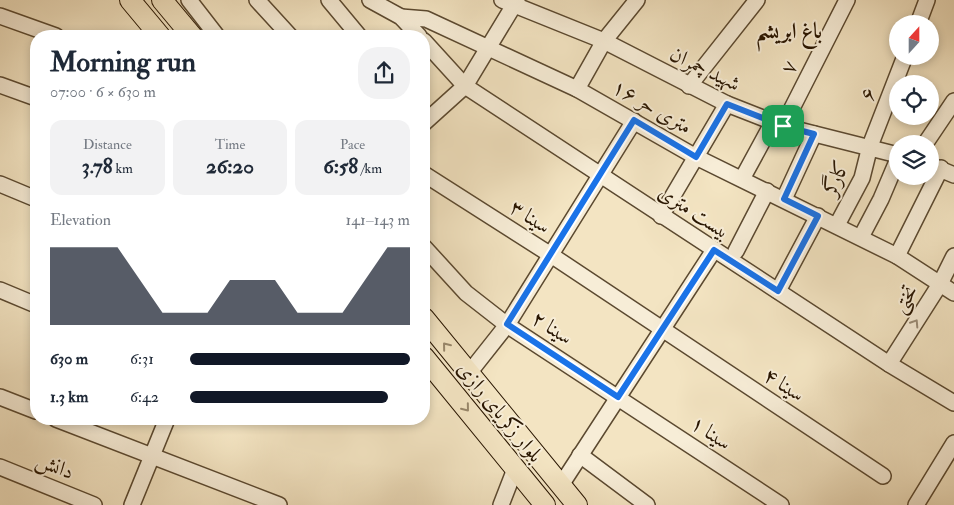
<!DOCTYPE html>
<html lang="en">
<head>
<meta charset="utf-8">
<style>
	:root { --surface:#fff; --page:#f2f2f3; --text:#1f2937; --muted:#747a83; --accent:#111827 }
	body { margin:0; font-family:"IM FELL Double Pica",Amiri,serif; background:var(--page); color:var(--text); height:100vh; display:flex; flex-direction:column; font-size:19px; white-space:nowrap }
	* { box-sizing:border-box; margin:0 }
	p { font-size:16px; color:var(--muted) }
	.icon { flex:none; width:28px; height:28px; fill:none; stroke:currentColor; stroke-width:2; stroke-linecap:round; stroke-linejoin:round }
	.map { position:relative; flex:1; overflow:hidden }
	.panel { position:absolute; left:30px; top:30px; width:400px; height:395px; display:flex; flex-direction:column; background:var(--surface); border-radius:20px; box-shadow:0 2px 8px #0003 }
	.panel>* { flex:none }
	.needle { width:32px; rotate:21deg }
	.controls { position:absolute; left:889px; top:15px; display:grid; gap:10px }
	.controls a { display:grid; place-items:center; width:50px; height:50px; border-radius:50%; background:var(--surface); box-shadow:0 2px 8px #0003; font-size:25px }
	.pin { position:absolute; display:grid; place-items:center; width:42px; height:42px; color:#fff; margin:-21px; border-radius:10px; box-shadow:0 2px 8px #0006 }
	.round { display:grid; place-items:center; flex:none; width:52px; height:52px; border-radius:20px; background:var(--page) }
	.overview { display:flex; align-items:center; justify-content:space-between; height:85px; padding:0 20px }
	h1 { font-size:28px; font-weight:800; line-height:38px }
	.stats { display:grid; grid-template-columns:repeat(3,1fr); gap:8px; height:85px; padding:5px 20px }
	.stats div { display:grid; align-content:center; border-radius:12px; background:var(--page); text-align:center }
	.stats b { font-size:21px; font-weight:800 }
	.stats small { font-size:14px; font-weight:400 }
	.stats p { font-size:14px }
	.chart { height:140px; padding:10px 20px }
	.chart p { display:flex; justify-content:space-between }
	.chart svg { width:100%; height:90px; margin-top:5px; fill:var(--accent); opacity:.7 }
	ul { padding:0 20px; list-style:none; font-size:16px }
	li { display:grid; grid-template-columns:80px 60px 1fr; align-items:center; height:38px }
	li i { height:12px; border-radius:6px; background:var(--accent) }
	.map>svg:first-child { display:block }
</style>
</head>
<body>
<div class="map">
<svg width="954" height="505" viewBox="0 0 954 505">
	<rect width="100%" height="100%" fill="#f3e4c2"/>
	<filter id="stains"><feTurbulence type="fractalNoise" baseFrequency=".004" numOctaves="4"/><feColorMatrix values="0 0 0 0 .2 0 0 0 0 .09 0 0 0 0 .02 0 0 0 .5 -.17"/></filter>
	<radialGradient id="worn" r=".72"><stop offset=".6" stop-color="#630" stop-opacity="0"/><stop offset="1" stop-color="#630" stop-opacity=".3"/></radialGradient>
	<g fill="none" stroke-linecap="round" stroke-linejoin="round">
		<defs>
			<g id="minor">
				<path d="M189 0 217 36"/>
				<path d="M257 0 290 36"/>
				<path d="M329 0 359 36"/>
				<path d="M370 0 401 17 419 36"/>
				<path d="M502 0 604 41 727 104 783 126 898 155"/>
				<path d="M0 16 56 36"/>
				<path d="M401 17 426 19 577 89 696 157 897 256 954 293"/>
				<path d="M918 24 927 0"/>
				<path d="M424 41 465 86 889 364 954 403"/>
				<path d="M0 85 36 98"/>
				<path d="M689 86 757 0"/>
				<path d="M577 89 604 41 637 0"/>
				<path d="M424 123 465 86 517 0"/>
				<path d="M783 126 847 0"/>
				<path d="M925 144 954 101"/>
				<path d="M930 165 954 175"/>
				<path d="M424 174 551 255 883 476"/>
				<path d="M742 179 773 122"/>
				<path d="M0 184 36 199"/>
				<path d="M784 199 814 134"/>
				<path d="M661 216 727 104"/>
				<path d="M837 225 862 178 870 146 905 56"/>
				<path d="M861 237 881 199 898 159"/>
				<path d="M424 247 466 293 507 325 781 505"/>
				<path d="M736 251 767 191"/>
				<path d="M897 256 941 168"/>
				<path d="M0 290 36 305"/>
				<path d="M778 291 818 216"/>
				<path d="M889 364 940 284 954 256"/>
				<path d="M469 373 507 325 634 121"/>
				<path d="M0 397 36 411"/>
				<path d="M56 419 279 505"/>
				<path d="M580 455 647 505"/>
				<path d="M0 467 94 505"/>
				<path d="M561 485 714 250"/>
				<path d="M132 505 167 419"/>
				<path d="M501 505 515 469"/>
				<path d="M916 505 954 443"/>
			</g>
			<g id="major">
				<path d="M130 0 160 36"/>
				<path d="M162 0 192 36"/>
				<path d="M424 318 577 505"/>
				<path d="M424 357 545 505"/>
			</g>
		</defs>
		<use href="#minor" stroke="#5b4930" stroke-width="18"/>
		<use href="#major" stroke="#281500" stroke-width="22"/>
		<use href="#minor" stroke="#f7edd7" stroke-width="15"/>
		<use href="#major" stroke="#f3e4c2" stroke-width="20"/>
	</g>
	<defs><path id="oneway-chevron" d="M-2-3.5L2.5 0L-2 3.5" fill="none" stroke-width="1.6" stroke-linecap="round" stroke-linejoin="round" transform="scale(1.25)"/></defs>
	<use stroke="#9a8c76" href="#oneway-chevron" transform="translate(915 323) rotate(-57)"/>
	<g stroke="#98876b">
		<use href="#oneway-chevron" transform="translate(446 346) rotate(-129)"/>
		<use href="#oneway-chevron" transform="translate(466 408) rotate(51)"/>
	</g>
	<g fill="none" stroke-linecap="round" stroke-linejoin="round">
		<defs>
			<path id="route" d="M727 104 783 126 814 134 784 199 818 216 778 291 714 250 618 397 507 324 634 120 696 157Z"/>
		</defs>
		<use href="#route" stroke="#fff" stroke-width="10"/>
		<use href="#route" stroke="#1a73e8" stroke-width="6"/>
	</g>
	<g text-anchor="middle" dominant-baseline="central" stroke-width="4" stroke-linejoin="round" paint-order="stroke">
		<g font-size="21" fill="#281500" stroke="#f7edd7">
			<text transform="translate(789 67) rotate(-63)">۷</text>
			<text transform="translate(705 69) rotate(26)">شهید چمران</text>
			<text transform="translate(868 94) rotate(-69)">۶</text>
			<text transform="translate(652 107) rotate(30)">۱۶ متری حر</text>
			<text transform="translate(836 178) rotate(-66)">کارگر</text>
			<text transform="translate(694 212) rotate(33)">بیست متری</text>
			<text transform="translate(530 217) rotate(33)">سینا ۳</text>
			<text transform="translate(905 299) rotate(-57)">تختی</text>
			<text transform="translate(552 328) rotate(33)">سینا ۲</text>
			<text transform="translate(784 385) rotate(33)">سینا ۴</text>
			<text transform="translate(500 412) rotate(51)">بلوار زکریای رازی</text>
			<text transform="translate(711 433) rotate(34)">۱ سینا</text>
			<text transform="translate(55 466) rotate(22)">دانش</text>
		</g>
		<g font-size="22" font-weight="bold" fill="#281500" stroke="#f7edd7">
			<text x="789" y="31">باغ ابریشم</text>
		</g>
	</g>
	<rect width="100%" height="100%" filter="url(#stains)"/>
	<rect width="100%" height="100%" fill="url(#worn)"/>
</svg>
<div class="controls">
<a><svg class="needle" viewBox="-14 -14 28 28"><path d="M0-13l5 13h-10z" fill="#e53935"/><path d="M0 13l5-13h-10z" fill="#747a83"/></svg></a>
<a><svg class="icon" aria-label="locate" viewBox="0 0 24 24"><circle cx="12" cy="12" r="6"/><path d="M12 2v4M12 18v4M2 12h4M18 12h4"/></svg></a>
<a><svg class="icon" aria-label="layers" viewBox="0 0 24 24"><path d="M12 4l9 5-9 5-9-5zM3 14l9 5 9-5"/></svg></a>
</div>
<div class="pin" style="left:783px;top:126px;background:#1e9e55"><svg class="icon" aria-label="arrive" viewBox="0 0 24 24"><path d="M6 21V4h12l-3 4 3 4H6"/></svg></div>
<section class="panel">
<div class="overview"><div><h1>Morning run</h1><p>07:00 · 6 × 630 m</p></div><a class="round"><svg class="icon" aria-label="share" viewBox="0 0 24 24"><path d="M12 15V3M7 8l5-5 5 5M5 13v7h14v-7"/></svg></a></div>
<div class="stats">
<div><p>Distance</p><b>3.78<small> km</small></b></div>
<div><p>Time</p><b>26:20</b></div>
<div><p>Pace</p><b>6:58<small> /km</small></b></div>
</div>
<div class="chart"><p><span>Elevation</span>141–143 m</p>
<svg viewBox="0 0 160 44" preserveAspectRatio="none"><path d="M0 44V6L10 6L20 6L30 6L40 22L50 38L60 38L70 38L80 22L90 22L100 22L110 38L120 38L130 38L140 22L150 6L160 6V44z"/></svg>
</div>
<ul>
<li><b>630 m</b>6:31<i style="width:100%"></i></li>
<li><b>1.3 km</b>6:42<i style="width:90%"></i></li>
</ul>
</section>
</div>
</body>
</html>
